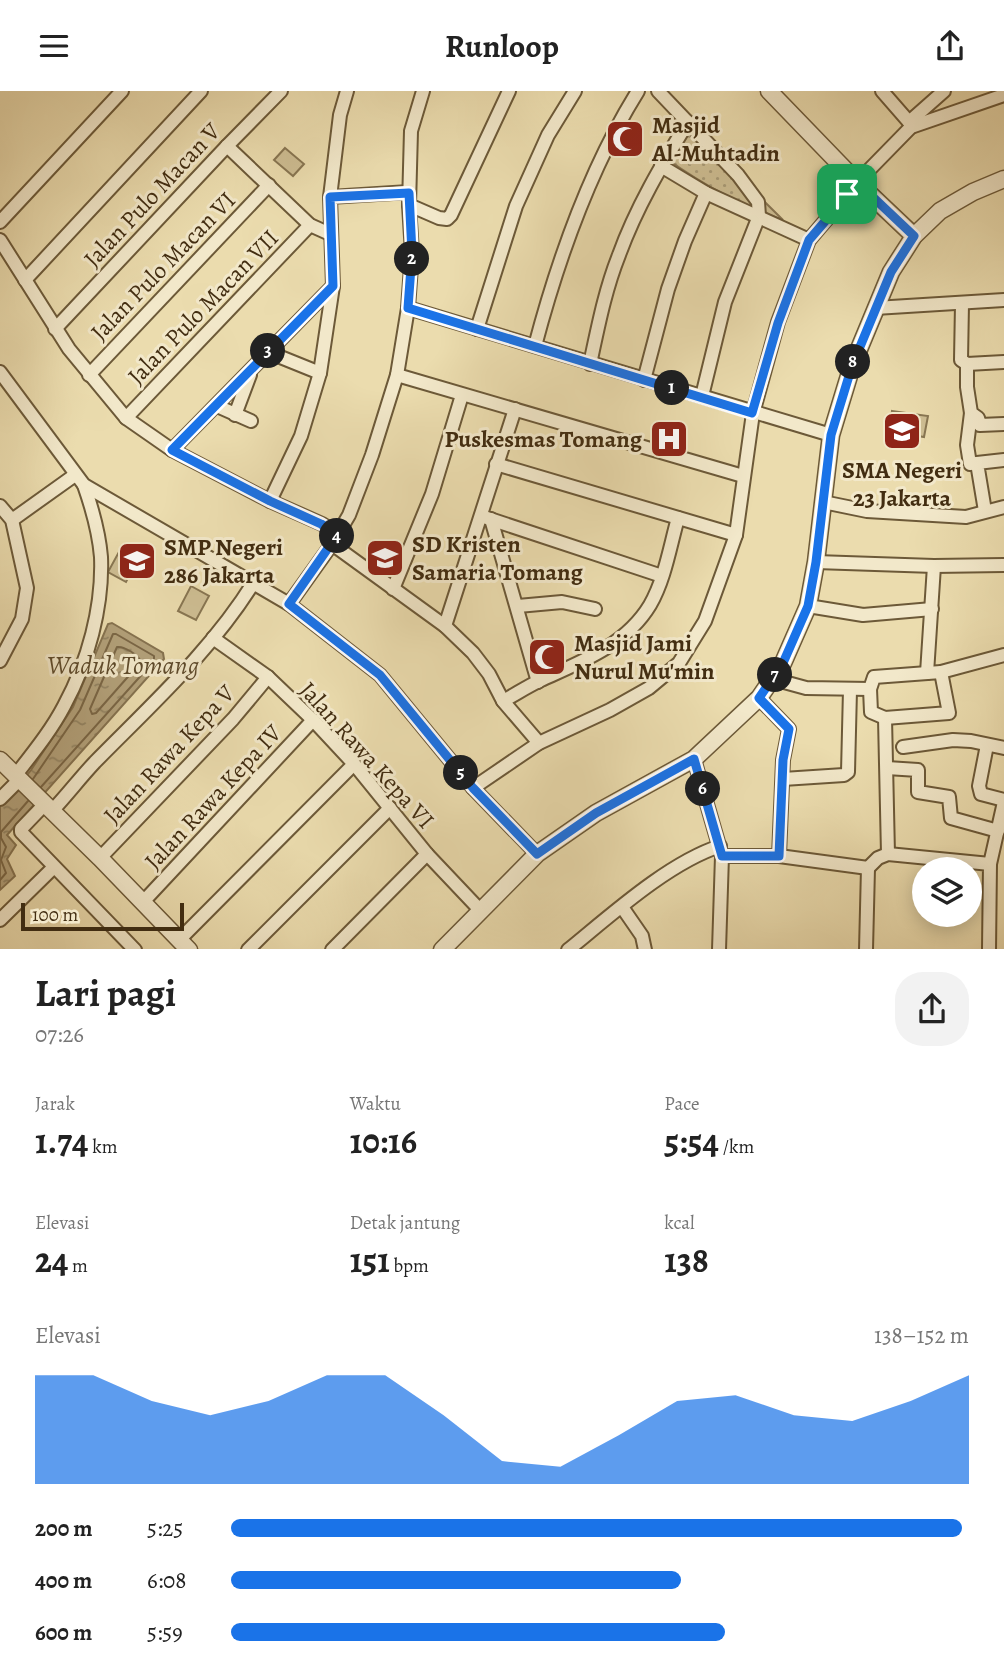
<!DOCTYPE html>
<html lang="id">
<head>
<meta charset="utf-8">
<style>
	:root { --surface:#fff; --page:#f2f2f2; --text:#222; --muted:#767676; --accent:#1a73e8 }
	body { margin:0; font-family:Alegreya,serif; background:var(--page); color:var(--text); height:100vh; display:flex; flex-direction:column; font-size:26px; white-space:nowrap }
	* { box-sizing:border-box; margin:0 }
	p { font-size:23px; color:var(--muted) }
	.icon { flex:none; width:38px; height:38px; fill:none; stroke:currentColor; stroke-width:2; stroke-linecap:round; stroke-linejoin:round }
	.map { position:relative; height:858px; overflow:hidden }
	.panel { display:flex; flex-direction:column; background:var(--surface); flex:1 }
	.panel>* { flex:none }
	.controls { position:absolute; left:912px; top:766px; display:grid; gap:14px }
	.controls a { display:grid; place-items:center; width:70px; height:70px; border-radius:50%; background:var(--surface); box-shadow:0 4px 18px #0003; font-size:35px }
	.scale { position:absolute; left:21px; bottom:18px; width:163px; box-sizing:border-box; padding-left:7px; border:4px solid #422d11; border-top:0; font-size:19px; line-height:24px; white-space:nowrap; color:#422d11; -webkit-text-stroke:5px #f2e8ca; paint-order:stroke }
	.pin { position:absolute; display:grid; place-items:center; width:60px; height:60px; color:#fff; margin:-30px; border-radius:14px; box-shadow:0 4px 10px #0006 }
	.km { position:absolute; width:35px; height:35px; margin:-18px; border-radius:50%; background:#222; color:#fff; font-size:19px; line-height:35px; text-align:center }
	.round { display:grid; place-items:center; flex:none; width:74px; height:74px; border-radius:28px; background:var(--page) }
	.head { display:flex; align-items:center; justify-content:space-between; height:119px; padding:0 35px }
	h1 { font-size:38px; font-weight:700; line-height:52px }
	.metrics { display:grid; grid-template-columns:repeat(3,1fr); gap:10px; height:119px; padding:7px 35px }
	.metrics div { display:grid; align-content:center }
	.metrics b { font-size:35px; font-weight:700 }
	.metrics small { font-size:19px; font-weight:400 }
	.metrics p { font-size:19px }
	.chart { height:196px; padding:14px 35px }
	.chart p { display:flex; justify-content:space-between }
	.chart svg { width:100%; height:126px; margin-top:7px; fill:var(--accent); opacity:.7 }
	ul { padding:0 35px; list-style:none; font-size:23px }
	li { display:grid; grid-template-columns:112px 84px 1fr; align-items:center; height:52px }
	li i { height:18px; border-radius:9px; background:var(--accent) }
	header { display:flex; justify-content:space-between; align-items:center; height:91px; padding:0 35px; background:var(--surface); font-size:32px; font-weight:700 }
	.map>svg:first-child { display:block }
</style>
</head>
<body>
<header><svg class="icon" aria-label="menu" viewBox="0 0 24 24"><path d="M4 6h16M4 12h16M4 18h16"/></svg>Runloop<svg class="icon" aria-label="share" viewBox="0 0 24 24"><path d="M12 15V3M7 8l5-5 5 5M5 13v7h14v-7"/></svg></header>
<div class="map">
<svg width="1004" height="859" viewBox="0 0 1004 859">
	<defs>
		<pattern id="park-dots" width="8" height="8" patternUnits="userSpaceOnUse" patternTransform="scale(1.75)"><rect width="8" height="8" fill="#cebe93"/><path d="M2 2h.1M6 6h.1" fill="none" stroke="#a99b77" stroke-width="1.8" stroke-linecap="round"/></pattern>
		<pattern id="water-ripples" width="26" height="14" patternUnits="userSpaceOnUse" patternTransform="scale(1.75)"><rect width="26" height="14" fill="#b2a079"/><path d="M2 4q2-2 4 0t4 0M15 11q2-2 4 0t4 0" fill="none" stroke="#928362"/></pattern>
	</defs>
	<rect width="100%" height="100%" fill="#ebdcae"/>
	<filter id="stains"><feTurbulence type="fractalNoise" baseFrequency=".00286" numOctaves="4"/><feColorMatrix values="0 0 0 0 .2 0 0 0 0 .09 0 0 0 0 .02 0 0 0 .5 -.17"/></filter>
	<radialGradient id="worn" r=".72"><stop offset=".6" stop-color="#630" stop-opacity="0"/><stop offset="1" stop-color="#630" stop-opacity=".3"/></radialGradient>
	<path fill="url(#park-dots)" stroke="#887652" stroke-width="2" d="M692 39 783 129C739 113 705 95 667 68Z"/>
	<g fill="#cebe93" stroke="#887652" stroke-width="2">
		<path d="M285 57 304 73 293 85 274 69Z"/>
		<path d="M892 320 928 325 924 346 889 340Z"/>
		<path d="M120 459 138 468 126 491 108 481Z"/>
		<path d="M191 495 209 505 196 529 178 520Z"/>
	</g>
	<path fill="url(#water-ripples)" stroke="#85724f" stroke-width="2" d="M112 532 163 562 164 568 7 744 16 754 7 768 15 785 0 799V713L14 701 31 679 73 616 108 533Z"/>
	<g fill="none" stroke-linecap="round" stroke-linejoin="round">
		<g stroke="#7a6645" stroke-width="2">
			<path d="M117 556C124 555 139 564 141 571L96 622 92 623 90 618Z"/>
			<path d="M33 688 80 619 113 543H116L154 565V570L41 696"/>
			<path d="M0 789 6 782 1 769 6 756 1 747V741L28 710"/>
		</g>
		<defs>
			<g id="minor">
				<path d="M658 0 738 84 758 111 759 125 725 211 702 305"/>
				<path d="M882 0 909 31 911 36"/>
				<path d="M909 31 944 0"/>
				<path d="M227 55 310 134 330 143"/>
				<path d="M661 75 706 102 809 149"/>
				<path d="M330 106 409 101"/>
				<path d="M409 114 439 127 447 128 451 124 509 0"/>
				<path d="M0 131 122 0"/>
				<path d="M0 149 69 258 126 327 172 359 270 410 322 433 338 443"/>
				<path d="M25 189 201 0"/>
				<path d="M962 213 961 269 967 273 1004 271"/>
				<path d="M408 217 831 344"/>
				<path d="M875 217 1004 209"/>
				<path d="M55 238 227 55 281 0"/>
				<path d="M477 238 516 115 548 44 575 0"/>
				<path d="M535 255C558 168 590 77 638 0"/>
				<path d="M268 261 320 282"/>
				<path d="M590 273C598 236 605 199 619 164 636 117 662 73 688 31"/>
				<path d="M967 273V296L971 322 978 327 980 334 1004 333"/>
				<path d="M0 281 84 394 289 513 380 584 473 697 537 763"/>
				<path d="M89 284 269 94"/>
				<path d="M397 284 743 385"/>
				<path d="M644 289 668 198 685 150 706 102"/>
				<path d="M217 315 251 330"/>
				<path d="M971 322 967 354 970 373 977 372"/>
				<path d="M235 324 250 284"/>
				<path d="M126 327 310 134"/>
				<path d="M172 359 333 195"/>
				<path d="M496 373 736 444"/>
				<path d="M270 410 301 345 320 282 333 195 330 106 340 24 347 0"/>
				<path d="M823 411 867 420 966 426 1004 416"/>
				<path d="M0 415 12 429 27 497 22 528 0 570"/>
				<path d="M985 420 977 372 1004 369"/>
				<path d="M481 425 662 485"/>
				<path d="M491 428 538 591"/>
				<path d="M12 429 75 384"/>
				<path d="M332 453 445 535 473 562 489 583 503 610 539 652"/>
				<path d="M816 471 934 475 1004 474"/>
				<path d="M393 498 432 403 462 304"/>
				<path d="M289 513 332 453 349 424 372 364 397 284 408 217 412 162 409 114 411 40 423 0"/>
				<path d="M518 515 562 511 595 518"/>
				<path d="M808 515 863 524 932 518"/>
				<path d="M445 535 515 318"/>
				<path d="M213 547 268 586 313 629 354 673 427 763 480 819"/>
				<path d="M927 582 934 475"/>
				<path d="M773 588 806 597 870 598"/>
				<path d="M759 607 789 638 783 669 779 765"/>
				<path d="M503 610C516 603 528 595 541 589 581 571 626 554 650 514 665 488 670 455 678 427"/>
				<path d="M885 627 949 622 941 581"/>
				<path d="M987 654 979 695 981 703 1004 709"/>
				<path d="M903 656 953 649 971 650 1004 657"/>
				<path d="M694 668 722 765 719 859"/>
				<path d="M887 677 918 679V701L949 706 951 727 998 740"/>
				<path d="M15 685C32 663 51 640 64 615 88 571 103 516 101 466 99 441 92 417 84 394"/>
				<path d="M783 688 844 684 848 681 850 599"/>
				<path d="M473 697 539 652 610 619 649 597 679 572 705 530 736 444 753 322 778 231 809 149 866 82 911 36 1004 4"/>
				<path d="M0 708 19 689"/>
				<path d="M45 713 21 738V741L135 859"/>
				<path d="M52 720C67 704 80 687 95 671 151 614 212 559 254 491"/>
				<path d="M888 763 885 627 871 621 870 598 874 586 941 581 1004 564"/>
				<path d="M722 765H779L868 777"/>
				<path d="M100 767 233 628 268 586"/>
				<path d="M990 773 1004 711"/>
				<path d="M868 777 878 767 888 763 990 773 989 859"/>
				<path d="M143 811 313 629"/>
				<path d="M622 816 642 845 645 859"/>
				<path d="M0 829 54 776"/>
				<path d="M179 849 354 673"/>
				<path d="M248 859 390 717"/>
				<path d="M332 859 427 763"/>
				<path d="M568 859C611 824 668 772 720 755"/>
				<path d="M866 859 868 777"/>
			</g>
			<g id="tertiary">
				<path d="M769 0 858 92 914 145"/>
				<path d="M0 669 100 767 189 859"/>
				<path d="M442 859 537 763 596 722 694 668 759 607 783 572 808 515 816 471 831 344 852 275 891 181 914 145 940 120 973 101 1004 88"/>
			</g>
		</defs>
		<use href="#minor" stroke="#6c5938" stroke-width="16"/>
		<use href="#tertiary" stroke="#6c5938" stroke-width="19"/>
		<use href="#minor" stroke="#f2e8ca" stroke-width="12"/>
		<use href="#tertiary" stroke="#f2e8ca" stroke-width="16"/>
	</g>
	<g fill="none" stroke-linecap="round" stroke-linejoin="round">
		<defs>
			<path id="route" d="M858 92 914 145 891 181 852 275 831 344 816 471 808 515 783 572 759 607 789 638 783 669 779 765H722L694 668 596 722 537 763 473 697 380 584 289 513 338 443 321 433 270 410 172 359 333 195 330 106 409 102 412 162 408 217 752 322 778 232 809 149Z"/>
		</defs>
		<use href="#route" stroke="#fff" stroke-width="14"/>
		<use href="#route" stroke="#1a73e8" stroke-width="9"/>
	</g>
	<defs>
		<symbol id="mosque-square" viewBox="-11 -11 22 22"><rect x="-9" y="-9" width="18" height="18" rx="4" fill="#8f2418" stroke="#f2e8ca"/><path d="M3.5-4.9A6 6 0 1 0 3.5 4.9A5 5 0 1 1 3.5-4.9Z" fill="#fff"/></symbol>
		<symbol id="school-square" viewBox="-11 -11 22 22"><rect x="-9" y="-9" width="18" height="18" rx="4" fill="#8f2418" stroke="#f2e8ca"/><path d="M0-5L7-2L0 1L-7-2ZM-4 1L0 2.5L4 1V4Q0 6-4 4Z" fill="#fff"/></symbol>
		<symbol id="hospital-square" viewBox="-11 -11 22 22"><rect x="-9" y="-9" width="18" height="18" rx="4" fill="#8f2418" stroke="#f2e8ca"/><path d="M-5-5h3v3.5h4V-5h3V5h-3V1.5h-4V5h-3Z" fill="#fff"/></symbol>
	</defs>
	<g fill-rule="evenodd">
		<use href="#mosque-square" x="603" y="26" width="44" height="44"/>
		<use href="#school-square" x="880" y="318" width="44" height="44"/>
		<use href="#hospital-square" x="647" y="326" width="44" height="44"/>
		<use href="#school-square" x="363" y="445" width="44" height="44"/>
		<use href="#school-square" x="115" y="448" width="44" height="44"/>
		<use href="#mosque-square" x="525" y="544" width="44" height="44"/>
	</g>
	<g text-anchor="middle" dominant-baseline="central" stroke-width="6" stroke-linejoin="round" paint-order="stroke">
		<g font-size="24" font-weight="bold" fill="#422d11" stroke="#f2e8ca" text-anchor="start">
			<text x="652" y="34">Masjid<tspan x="652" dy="28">Al-Muhtadin</tspan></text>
			<text x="642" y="348" text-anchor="end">Puskesmas Tomang</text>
			<text x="902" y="379" text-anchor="middle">SMA Negeri<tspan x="902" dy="28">23 Jakarta</tspan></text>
			<text x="412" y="453">SD Kristen<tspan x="412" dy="28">Samaria Tomang</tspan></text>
			<text x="164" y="456">SMP Negeri<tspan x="164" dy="28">286 Jakarta</tspan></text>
			<text x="574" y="552">Masjid Jami<tspan x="574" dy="28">Nurul Mu'min</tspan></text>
		</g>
		<g font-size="24" fill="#422d11" stroke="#f2e8ca">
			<text transform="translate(152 104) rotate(-47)">Jalan Pulo Macan V</text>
			<text transform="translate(163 175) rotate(-46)">Jalan Pulo Macan VI</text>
			<text transform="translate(203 216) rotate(-46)">Jalan Pulo Macan VII</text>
			<text transform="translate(169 663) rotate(-47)">Jalan Rawa Kepa V</text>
			<text transform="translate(367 664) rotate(48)">Jalan Rawa Kepa VI</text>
			<text transform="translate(213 706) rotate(-47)">Jalan Rawa Kepa IV</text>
		</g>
		<g font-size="26" font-style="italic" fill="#5e4a2b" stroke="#f2e8ca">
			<text x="123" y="574">Waduk Tomang</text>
		</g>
	</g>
	<rect width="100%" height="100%" filter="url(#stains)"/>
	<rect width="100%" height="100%" fill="url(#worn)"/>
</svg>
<div class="controls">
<a><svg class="icon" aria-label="layers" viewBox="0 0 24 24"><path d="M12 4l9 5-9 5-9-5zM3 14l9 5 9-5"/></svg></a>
</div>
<div class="scale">100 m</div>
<div class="pin" style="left:847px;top:103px;background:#1e9e55"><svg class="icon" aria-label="arrive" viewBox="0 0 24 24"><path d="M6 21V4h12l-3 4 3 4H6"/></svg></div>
<b class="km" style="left:672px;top:297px">1</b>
<b class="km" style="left:412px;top:168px">2</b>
<b class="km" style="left:268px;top:260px">3</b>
<b class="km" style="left:337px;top:445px">4</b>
<b class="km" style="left:461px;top:682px">5</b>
<b class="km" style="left:703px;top:698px">6</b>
<b class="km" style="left:775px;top:584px">7</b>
<b class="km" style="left:853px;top:271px">8</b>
</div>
<section class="panel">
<div class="head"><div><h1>Lari pagi</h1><p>07:26</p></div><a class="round"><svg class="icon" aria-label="share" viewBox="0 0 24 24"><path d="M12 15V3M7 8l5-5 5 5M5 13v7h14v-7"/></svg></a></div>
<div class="metrics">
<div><p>Jarak</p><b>1.74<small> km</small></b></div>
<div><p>Waktu</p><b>10:16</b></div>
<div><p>Pace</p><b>5:54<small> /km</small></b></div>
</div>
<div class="metrics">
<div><p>Elevasi</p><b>24<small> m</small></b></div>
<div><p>Detak jantung</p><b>151<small> bpm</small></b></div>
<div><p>kcal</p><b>138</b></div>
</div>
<div class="chart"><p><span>Elevasi</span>138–152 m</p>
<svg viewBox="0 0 160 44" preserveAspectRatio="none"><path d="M0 44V6L10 6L20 15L30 20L40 15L50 6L60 6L70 20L80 36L90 38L100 27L110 15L120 13L130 20L140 22L150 15L160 6V44z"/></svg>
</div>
<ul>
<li><b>200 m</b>5:25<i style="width:99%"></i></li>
<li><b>400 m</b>6:08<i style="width:61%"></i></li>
<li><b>600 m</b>5:59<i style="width:67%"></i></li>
</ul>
</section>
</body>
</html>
